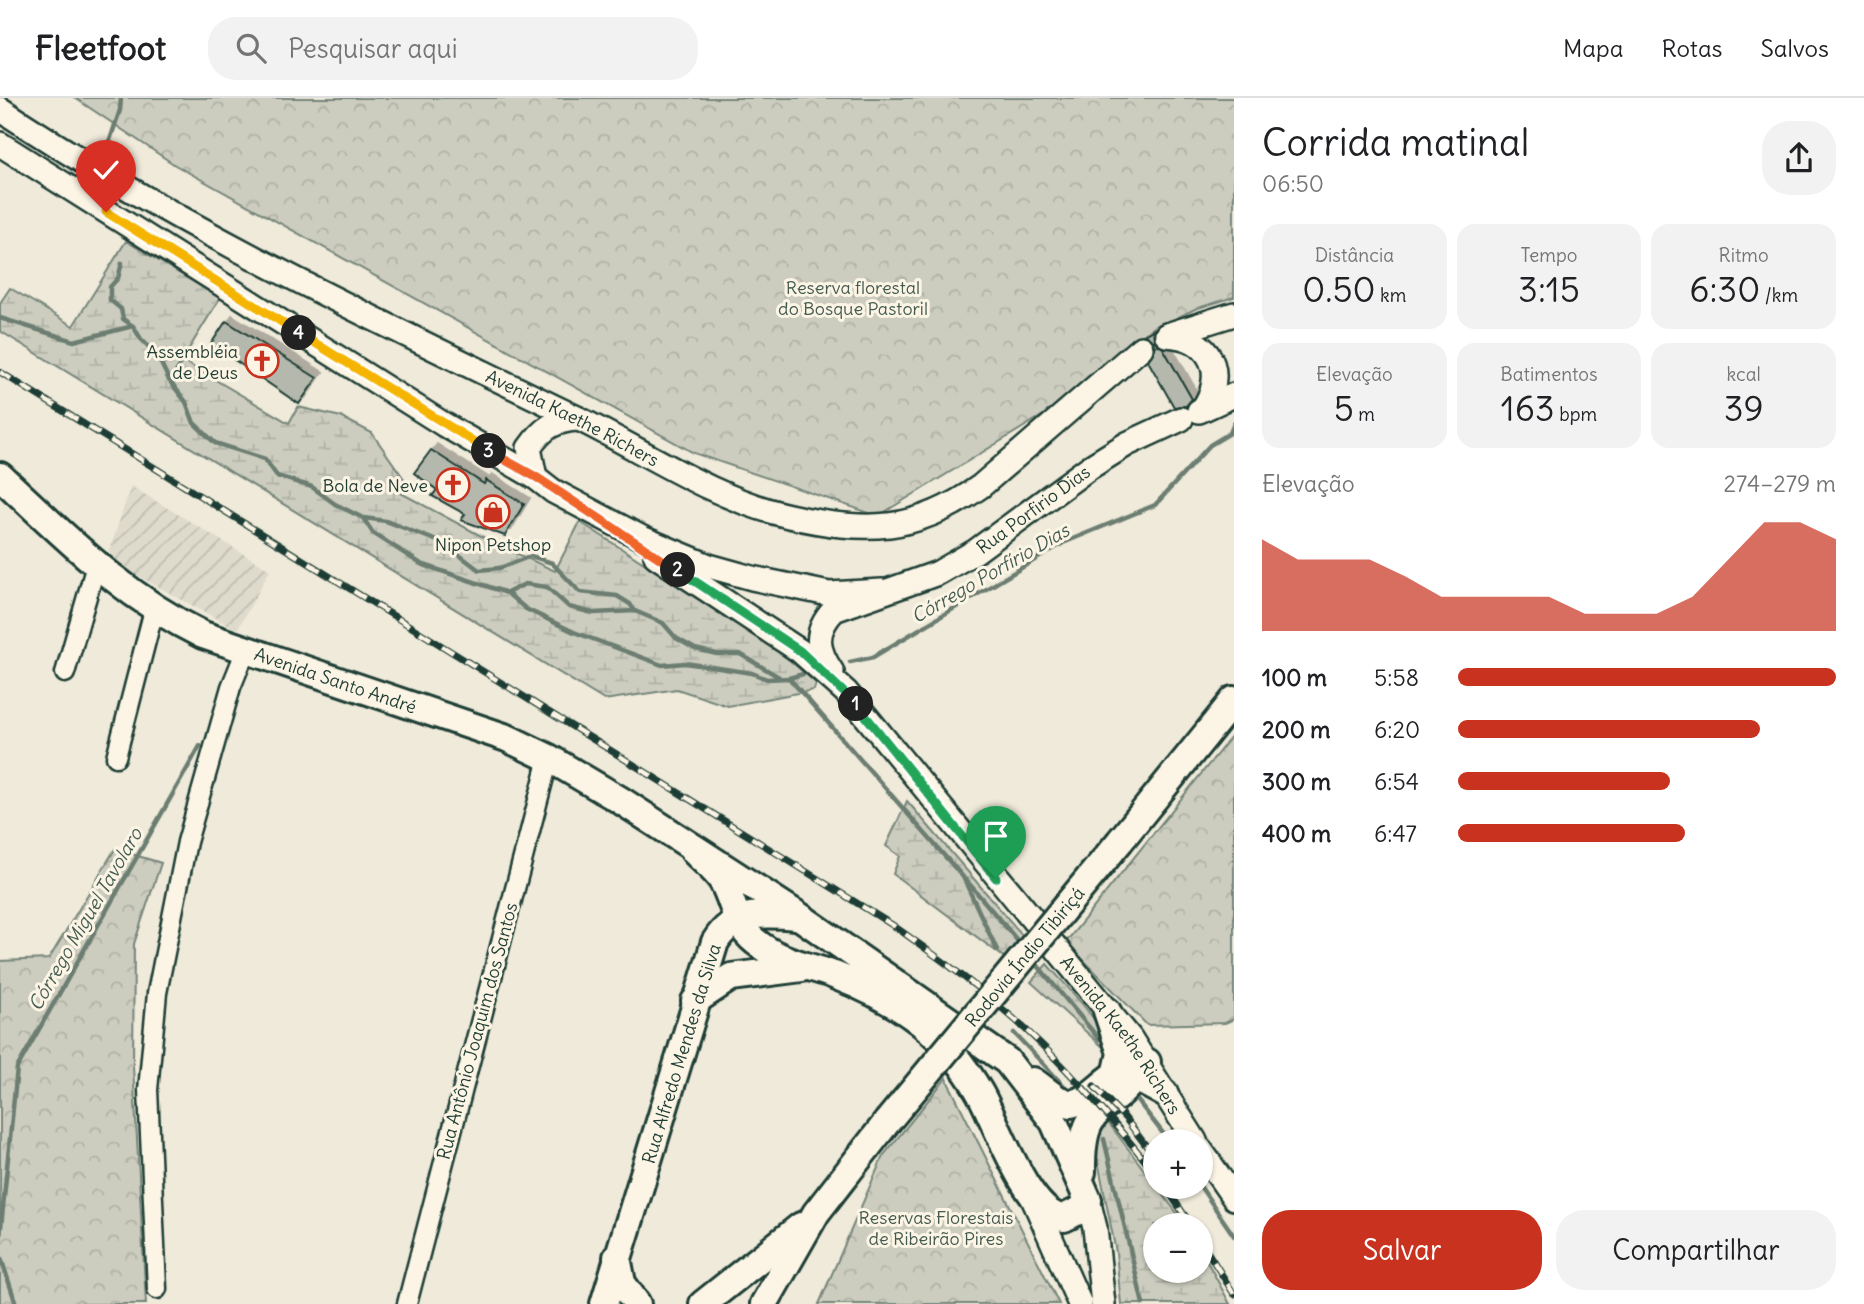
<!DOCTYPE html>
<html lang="pt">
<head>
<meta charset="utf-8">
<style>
	:root { --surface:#fff; --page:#f2f2f2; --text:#202124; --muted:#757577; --line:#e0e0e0; --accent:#c8321e }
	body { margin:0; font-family:Delius,sans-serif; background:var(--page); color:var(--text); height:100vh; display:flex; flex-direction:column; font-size:26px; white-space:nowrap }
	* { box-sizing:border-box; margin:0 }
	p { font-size:23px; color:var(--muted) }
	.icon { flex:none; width:38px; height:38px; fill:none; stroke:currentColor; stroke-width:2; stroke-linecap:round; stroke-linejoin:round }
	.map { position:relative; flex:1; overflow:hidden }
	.details { display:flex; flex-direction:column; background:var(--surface); width:630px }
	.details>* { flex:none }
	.buttons { position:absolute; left:1143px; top:1031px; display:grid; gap:14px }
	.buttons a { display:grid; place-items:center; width:70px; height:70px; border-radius:50%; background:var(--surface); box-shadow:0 2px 5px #0004; font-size:35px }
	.pin { position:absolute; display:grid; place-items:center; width:60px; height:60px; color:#fff; margin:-72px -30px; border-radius:50% 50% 50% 0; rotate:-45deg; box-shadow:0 0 7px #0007 }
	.pin .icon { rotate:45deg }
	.km { position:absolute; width:35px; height:35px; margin:-18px; border-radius:50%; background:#222; color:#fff; font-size:19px; line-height:35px; text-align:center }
	.round { display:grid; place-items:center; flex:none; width:74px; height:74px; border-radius:28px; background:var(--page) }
	.overview { display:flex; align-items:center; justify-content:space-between; height:119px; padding:0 28px }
	h1 { font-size:38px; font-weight:600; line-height:52px }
	.stats { display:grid; grid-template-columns:repeat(3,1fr); gap:10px; height:119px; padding:7px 28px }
	.stats div { display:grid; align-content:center; border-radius:18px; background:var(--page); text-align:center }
	.stats b { font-size:35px; font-weight:600 }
	.stats small { font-size:19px; font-weight:400 }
	.stats p { font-size:19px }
	.chart { height:196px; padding:14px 28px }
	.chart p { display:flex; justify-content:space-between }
	.chart svg { width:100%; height:126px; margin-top:7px; fill:var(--accent); opacity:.7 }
	.button { display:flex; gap:14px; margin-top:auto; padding:14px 28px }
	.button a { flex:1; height:80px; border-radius:28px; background:var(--accent); color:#fff; font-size:28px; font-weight:600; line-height:80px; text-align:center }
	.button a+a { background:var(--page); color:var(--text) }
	ul { padding:0 28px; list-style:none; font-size:23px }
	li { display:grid; grid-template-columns:112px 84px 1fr; align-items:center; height:52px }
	li i { height:18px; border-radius:9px; background:var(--accent) }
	header { display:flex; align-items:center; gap:42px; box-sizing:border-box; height:98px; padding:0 35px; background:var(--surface); border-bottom:2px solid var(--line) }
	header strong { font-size:33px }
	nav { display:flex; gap:38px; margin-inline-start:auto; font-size:24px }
	.search { width:490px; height:63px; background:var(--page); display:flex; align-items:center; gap:18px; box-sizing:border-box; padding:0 24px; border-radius:28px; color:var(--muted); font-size:26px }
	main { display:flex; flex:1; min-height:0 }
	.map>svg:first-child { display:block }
</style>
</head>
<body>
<header>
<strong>Fleetfoot</strong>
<div class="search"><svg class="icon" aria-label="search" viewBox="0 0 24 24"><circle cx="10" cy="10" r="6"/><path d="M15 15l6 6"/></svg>Pesquisar aqui</div>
<nav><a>Mapa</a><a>Rotas</a><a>Salvos</a></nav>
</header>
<main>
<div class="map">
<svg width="1234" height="1206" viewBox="0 0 1234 1206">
	<defs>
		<pattern id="industrial-furrows" width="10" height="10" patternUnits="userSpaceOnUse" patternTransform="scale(1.75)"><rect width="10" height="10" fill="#dedbcc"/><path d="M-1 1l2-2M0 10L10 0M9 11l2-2" fill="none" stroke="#bebdb0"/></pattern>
		<pattern id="forest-crowns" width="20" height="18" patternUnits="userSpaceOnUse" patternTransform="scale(1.75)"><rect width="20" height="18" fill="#cccdbf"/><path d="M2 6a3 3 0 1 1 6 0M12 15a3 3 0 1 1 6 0" fill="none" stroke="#afb1a5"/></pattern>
		<pattern id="wetland-marsh" width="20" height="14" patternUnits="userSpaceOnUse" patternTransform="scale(1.75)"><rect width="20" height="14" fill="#cccdbf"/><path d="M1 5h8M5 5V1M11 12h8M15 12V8" fill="none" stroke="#afb1a5"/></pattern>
		<filter id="shadow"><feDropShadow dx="6" dy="-6" stdDeviation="0" flood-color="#0004"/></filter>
	</defs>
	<rect width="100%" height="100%" fill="#efeada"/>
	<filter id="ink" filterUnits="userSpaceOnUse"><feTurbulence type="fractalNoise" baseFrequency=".0143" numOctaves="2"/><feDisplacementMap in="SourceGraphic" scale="14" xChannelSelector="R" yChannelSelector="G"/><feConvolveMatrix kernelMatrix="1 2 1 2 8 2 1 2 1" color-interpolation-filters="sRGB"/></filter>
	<g filter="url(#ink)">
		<path fill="url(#industrial-furrows)" d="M131 388 270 472 237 532 122 469 109 454Z"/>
		<g fill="url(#forest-crowns)" stroke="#76857a" stroke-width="2">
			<path d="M75 0H1234V199L1195 211 1143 236 1058 308 878 418 694 355 175 67Z"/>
			<path d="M1234 635V921L1225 925 1147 927 1066 844Z"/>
			<path d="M115 751 161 765 134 846 133 968 146 1206H0V863L49 861Z"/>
			<path d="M946 980 1059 1206H819L883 1058Z"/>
		</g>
		<g fill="url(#wetland-marsh)" stroke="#76857a" stroke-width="2">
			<path d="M126 143 220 200 171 280 183 263 289 325 298 309 341 319 372 335 404 381 399 394 500 448 555 473 580 424 773 548 816 585 814 592 728 608 677 591 604 602 0 233V205L10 190 73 228Z"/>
			<path d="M907 703 1023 838 1005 860 893 776 900 758 886 748Z"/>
			<path d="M1047 866C1063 885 1108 928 1106 952L1031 884Z"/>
			<path d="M1107 1023 1186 1127H1155V1172H1200L1201 1152 1230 1206H1121L1116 1154 1095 1048Z"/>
		</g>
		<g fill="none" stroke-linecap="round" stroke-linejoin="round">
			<g stroke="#6c7d71" stroke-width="4.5">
				<path d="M109 45 120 12 121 0"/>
				<path d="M122 165 118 180 110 189V202L121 211 123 221 133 228 141 241 157 257 169 282 186 304 194 325 215 345 265 361 277 378 312 389 335 406 363 420 373 435 421 466 507 495 526 511 574 534 662 567 685 565 752 575 767 581 789 580 963 779 997 852"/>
				<path d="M0 220 74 243 133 228"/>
				<path d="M364 420 386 423 445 446 479 472 500 470 531 458 552 465 580 494 617 498 630 506 635 513"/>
				<path d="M507 495 525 486 547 489 569 509 593 515 635 513 663 525 676 540 695 551 717 556H740L779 579"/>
				<path d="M850 564 873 559 1063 445 1155 407 1210 347 1230 335 1234 325"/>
				<path d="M789 580 803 576"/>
				<path d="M966 782 1022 848"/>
				<path d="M1034 863 1099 941"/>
				<path d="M1014 935 1068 992"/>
				<path d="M1137 1002 1169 1043"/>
				<path d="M1104 1041 1143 1206"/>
				<path d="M1200 1088 1234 1138"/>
				<path d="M0 1139 17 970 200 648"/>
				<path d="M0 1157 16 1206"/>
			</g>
		</g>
		<g fill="#b5b9ad" stroke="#1f3d34" stroke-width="2" filter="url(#shadow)">
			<path d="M226 223 317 280 299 306 211 246Z"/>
			<path d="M1153 232 1154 243 1163 250 1192 301 1186 308 1174 309 1148 263 1155 248 1144 237Z"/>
			<path d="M431 352 484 386 486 382 524 406 505 438 461 422 465 416 432 398 437 392 414 375Z"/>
		</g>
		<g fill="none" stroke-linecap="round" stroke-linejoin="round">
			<defs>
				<g id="minor">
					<path d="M65 575 96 467"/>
					<path d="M116 659 154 512"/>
					<path d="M157 1191 148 992 157 895 187 744 231 589 246 552"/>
					<path d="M407 1206 549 660"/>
				</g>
				<g id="major">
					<path id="s1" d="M0 11C181 131 380 224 575 319 645 353 713 401 789 418 865 435 916 435 981 388L1141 250"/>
					<path d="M0 46 443 326 535 379 553 393 642 440 709 468 752 480 829 496 882 493"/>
					<path d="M1167 237C1211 240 1227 274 1203 311"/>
					<path d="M1167 237 1234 216"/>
					<path d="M1199 313 1234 297"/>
					<path d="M535 379 529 350C543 330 554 322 579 321"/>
					<path id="s2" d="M656 458 800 553 846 594 1130 940 1195 1043"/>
					<path id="s3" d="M832 574C816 551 814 533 834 512L938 475 976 453 1090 369 1127 346 1181 321"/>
					<path d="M1200 1051 1234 1100"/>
					<path d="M1032 1098 1080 1206"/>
					<path d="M1088 1102 1095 1130 1103 1206"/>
				</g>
				<g id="highway">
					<path id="s4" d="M0 378C66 439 121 497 203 537L507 640 549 660 620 702 799 818 1007 963 1054 1024 1088 1102 1084 1110 1064 1120C1028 1118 997 1025 980 995 972 981 963 968 953 956 923 919 878 894 834 877 806 867 779 863 756 844 734 827 735 806 723 784 716 772 703 763 694 753"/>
					<path d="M1120 743 1234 602"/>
					<path d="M695 903 731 879 802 870"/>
					<path d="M1107 913 1121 955 1117 973"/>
					<path d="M1134 982 1142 983 1164 995"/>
					<path d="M1033 983 1057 1001 1071 1006C1099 999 1107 971 1147 964"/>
					<path d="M1082 1074C1081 999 1107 1021 1141 972"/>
					<path d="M617 1159 622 1185 637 1206"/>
					<path id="s5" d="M604 1206 715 844C734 813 762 815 795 818"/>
					<path d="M703 1206 801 1128"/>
					<path d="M764 1206 816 1115 887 1024"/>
				</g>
			</defs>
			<use href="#minor" stroke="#1f3d34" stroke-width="23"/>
			<use href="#major" stroke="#1f3d34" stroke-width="28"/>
			<use href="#highway" stroke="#1f3d34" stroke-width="32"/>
			<use href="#minor" stroke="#fcf5e5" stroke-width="18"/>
			<use href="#major" stroke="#fcf5e5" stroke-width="23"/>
			<use href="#highway" stroke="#fcf5e5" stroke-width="26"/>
			<defs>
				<g id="rail">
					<path d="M0 274 894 828C932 855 970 882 1005 913 1061 961 1109 1018 1155 1075"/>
					<path d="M1094 988 1125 1020 1147 1049"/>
					<path d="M1165 1088 1191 1127"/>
					<path d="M1200 1142 1234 1196"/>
				</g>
			</defs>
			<use href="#rail" stroke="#1f3d34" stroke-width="7"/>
			<use href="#rail" stroke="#fcf5e5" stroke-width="4.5" stroke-dasharray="13" stroke-linecap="butt"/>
			<defs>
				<g id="highway-bridge">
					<path id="s6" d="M887 1024 1120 743"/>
				</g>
			</defs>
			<use href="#highway-bridge" stroke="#1f3d34" stroke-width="32" stroke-linecap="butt"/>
			<use href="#highway-bridge" stroke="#fcf5e5" stroke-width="26"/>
		</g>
	</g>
	<g fill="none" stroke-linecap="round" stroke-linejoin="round" filter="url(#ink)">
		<defs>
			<path id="split-1" d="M856 606 996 780"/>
			<path id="split-2" d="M678 472 800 553 856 606"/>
			<path id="split-3" d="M489 353 536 379 678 472"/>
			<path id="split-4" d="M299 235 489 353"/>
			<path id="split-5" d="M106 114 299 235"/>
		</defs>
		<use href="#split-1" stroke="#fff" stroke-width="14"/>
		<use href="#split-2" stroke="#fff" stroke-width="14"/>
		<use href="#split-3" stroke="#fff" stroke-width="14"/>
		<use href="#split-4" stroke="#fff" stroke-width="14"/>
		<use href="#split-5" stroke="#fff" stroke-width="14"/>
		<use href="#split-1" stroke="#22a559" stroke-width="9"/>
		<use href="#split-2" stroke="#22a559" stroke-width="9"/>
		<use href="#split-3" stroke="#f0652b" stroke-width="9"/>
		<use href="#split-4" stroke="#f5b400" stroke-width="9"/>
		<use href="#split-5" stroke="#f5b400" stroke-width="9"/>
	</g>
	<defs>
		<symbol id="church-ring" viewBox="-11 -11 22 22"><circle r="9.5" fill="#fcf5e5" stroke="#c8321e" stroke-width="1.5"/><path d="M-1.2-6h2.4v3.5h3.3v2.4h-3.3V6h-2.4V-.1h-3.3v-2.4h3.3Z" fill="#c8321e"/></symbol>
		<symbol id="shop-ring" viewBox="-11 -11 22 22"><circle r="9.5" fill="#fcf5e5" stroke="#c8321e" stroke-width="1.5"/><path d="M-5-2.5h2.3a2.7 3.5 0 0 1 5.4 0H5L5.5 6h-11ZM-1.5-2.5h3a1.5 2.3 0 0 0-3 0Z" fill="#c8321e"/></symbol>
	</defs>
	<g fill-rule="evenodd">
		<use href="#church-ring" x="243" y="244" width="38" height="38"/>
		<use href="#church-ring" x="434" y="368" width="38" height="38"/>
		<use href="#shop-ring" x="474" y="395" width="38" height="38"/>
	</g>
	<g text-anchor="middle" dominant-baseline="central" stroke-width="6" stroke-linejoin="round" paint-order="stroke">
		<g font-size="18" fill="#425a50" stroke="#fcf5e5">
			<text x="853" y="189">Reserva florestal<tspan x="853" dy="21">do Bosque Pastoril</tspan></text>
			<text x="936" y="1119">Reservas Florestais<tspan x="936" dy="21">de Ribeirão Pires</tspan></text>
		</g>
		<g font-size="18" fill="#1f3d34" stroke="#fcf5e5" text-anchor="end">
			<text x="238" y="253">Assembléia<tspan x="238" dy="21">de Deus</tspan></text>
			<text x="428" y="387">Bola de Neve</text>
			<text x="493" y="446" text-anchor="middle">Nipon Petshop</text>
		</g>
		<g font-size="18" fill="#1f3d34" stroke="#fcf5e5">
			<text stroke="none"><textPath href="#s1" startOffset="651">Avenida Kaethe Richers</textPath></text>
			<text stroke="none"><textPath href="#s3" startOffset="294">Rua Porfirio Dias</textPath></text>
			<text stroke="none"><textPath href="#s4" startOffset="399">Avenida Santo André</textPath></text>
			<text stroke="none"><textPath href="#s6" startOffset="215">Rodovia Índio Tibiriçá</textPath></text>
			<text transform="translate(477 933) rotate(-75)">Rua Antônio Joaquim dos Santos</text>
			<text stroke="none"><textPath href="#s2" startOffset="674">Avenida Kaethe Richers</textPath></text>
			<text stroke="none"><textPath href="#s5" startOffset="262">Rua Alfredo Mendes da Silva</textPath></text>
		</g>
		<g font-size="19" font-style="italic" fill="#455d53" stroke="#fcf5e5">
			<text transform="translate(990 475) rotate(-30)">Córrego Porfírio Dias</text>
			<text transform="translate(85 821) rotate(-60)">Córrego Miguel Tavolaro</text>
		</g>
	</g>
</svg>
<div class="buttons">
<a>+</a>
<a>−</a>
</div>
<div class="pin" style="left:996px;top:780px;background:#1e9e55"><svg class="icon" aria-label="arrive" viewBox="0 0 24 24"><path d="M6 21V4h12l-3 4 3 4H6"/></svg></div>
<div class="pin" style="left:106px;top:114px;background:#d93025"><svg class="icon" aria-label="check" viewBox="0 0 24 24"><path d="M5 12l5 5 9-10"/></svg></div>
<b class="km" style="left:856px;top:606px">1</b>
<b class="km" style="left:678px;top:472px">2</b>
<b class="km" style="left:489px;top:353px">3</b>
<b class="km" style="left:299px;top:235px">4</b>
</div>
<section class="details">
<div class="overview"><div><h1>Corrida matinal</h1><p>06:50</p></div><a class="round"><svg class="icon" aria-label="share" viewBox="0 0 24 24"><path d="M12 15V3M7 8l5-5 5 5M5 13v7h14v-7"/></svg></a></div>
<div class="stats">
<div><p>Distância</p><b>0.50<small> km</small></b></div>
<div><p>Tempo</p><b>3:15</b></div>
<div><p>Ritmo</p><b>6:30<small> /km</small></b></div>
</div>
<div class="stats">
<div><p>Elevação</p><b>5<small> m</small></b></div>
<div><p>Batimentos</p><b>163<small> bpm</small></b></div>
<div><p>kcal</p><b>39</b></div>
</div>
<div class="chart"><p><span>Elevação</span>274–279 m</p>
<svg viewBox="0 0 160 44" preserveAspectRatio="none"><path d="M0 44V12L10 19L20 19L30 19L40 25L50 32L60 32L70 32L80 32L90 38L100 38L110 38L120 32L130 19L140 6L150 6L160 12V44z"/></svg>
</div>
<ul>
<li><b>100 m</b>5:58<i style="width:100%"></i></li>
<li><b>200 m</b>6:20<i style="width:80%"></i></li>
<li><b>300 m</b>6:54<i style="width:56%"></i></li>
<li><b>400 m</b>6:47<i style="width:60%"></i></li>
</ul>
<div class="button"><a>Salvar</a><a>Compartilhar</a></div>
</section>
</main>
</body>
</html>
